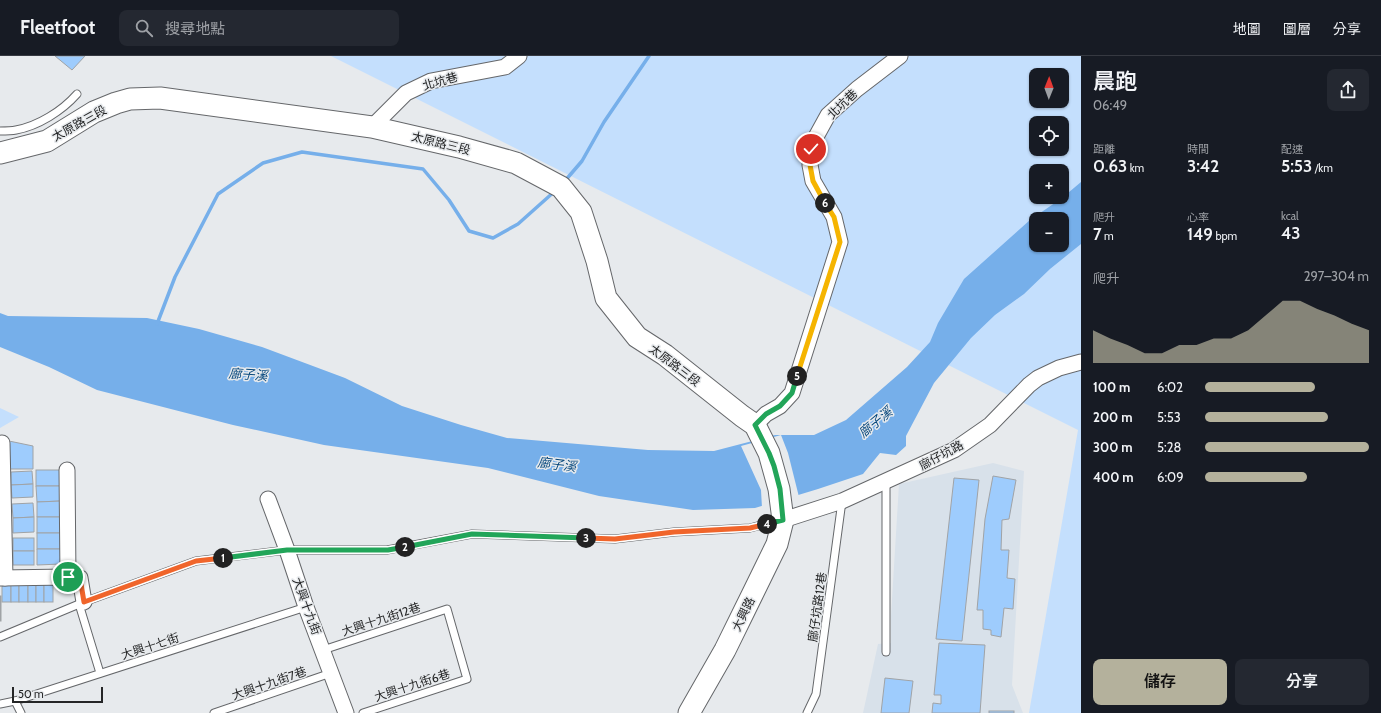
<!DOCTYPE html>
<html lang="zh-TW">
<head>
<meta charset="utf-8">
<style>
	:root { --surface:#171b24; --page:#242831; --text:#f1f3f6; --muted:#9ea1a6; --line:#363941; --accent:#b4b19c }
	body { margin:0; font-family:Cabin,"Noto Sans TC",sans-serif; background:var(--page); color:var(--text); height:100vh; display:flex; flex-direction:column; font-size:15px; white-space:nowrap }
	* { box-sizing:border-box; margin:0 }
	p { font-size:13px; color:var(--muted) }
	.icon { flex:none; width:22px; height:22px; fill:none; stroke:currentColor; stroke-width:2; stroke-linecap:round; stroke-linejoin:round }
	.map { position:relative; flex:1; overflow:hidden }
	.panel { display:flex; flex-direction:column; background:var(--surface); width:300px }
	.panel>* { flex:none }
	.needle { width:26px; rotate:1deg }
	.fabs { position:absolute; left:1029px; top:12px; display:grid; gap:8px }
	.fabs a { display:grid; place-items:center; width:40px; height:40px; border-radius:8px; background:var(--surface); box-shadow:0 1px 3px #0004; font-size:20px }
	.scale { position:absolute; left:12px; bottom:10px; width:91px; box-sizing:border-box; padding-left:4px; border:2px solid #252627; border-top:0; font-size:11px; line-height:14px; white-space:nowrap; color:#252627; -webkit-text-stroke:3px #e7eaed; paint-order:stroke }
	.pin { position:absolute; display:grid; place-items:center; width:34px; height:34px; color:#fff; margin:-17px; border:2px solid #fff; border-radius:50%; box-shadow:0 1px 4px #0007 }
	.km { position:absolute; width:20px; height:20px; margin:-10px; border-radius:50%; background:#222; color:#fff; font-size:11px; line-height:20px; text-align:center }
	.round { display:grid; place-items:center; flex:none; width:42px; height:42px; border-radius:8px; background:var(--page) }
	.headline { display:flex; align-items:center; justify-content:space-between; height:68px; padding:0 12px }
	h1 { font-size:22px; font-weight:600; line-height:30px }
	.metrics { display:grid; grid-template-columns:repeat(3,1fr); gap:6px; height:68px; padding:4px 12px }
	.metrics div { display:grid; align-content:center }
	.metrics b { font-size:17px; font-weight:600 }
	.metrics small { font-size:11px; font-weight:400 }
	.metrics p { font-size:11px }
	.chart { height:112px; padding:8px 12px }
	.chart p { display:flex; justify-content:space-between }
	.chart svg { width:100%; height:72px; margin-top:4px; fill:var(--accent); opacity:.7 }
	.action { display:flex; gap:8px; margin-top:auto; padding:8px 12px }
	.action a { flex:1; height:46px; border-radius:8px; background:var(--accent); color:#111; font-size:16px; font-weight:600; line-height:46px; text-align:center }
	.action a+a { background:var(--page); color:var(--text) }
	ul { padding:0 12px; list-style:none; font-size:13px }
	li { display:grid; grid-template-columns:64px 48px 1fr; align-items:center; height:30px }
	li i { height:10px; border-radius:5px; background:var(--accent) }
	header { display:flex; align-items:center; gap:24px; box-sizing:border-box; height:56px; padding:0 20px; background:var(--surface); border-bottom:1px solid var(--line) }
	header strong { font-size:19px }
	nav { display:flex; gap:22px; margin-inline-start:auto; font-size:14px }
	.search { width:280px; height:36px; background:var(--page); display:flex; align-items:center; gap:10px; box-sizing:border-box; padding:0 14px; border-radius:8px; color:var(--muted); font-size:15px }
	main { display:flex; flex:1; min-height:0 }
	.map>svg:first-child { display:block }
</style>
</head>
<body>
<header>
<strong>Fleetfoot</strong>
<div class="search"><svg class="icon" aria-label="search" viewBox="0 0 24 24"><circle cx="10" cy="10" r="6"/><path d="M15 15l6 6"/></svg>搜尋地點</div>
<nav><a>地圖</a><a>圖層</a><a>分享</a></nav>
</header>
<main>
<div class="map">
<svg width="1081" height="657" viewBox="0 0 1081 657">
	<rect width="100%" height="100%" fill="#e7eaed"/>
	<path fill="#d8e1ea" d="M993 407 1024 415 1012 629 1023 657H863L878 588 891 587V560L899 428Z"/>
	<g fill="#c4dffd" fill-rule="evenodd">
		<path d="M331 0H1081V657H1029L1078 374ZM1036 19H1062V45H1036ZM1036 67H1062V93H1036ZM1036 115H1062V141H1036ZM1036 163H1062V189H1036Z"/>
		<path d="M0 352 19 361 0 372Z"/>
	</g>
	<path fill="#76afea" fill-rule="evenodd" d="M1081 126V188L1050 213 1024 238 995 259 971 282 934 327 906 380V390L896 399 880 397 863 418 818 433 755 452 693 454 599 440 488 412 324 389 233 369 97 334 49 311 0 291V257L8 260 147 262 199 273 262 291 345 322 402 350 461 369 507 382 648 394 714 395 775 379H814L846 364 907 311 930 286 938 267 964 223 1030 164 1062 142ZM1036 163H1062V189H1036Z"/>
	<path fill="#e7eaed" d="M781 379 788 397 799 441 762 452 761 434 741 390Z"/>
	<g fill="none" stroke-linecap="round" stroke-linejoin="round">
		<g stroke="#76afea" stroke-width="3.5">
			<path d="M564 126 582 105 604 66 649 0"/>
			<path d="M157 268 175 221 218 138 263 107 302 96 423 113 449 144 469 175 493 182 518 168 555 135"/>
		</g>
	</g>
	<g fill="#9eccfd" stroke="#a0a3a6">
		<path d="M55 0H85L72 14Z"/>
		<path d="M9 385 33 390V413H10Z"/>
		<rect x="36" y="414" width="24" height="16"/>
		<path d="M32 415 33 428 11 429V416Z"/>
		<path d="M993 420 1016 424 1009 463 1002 464 1001 494H1009L1007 522 1015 523 1013 553 1004 552 1001 581 991 579V574L983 573V554H977L985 463Z"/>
		<path d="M954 422 979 424 962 585 936 583Z"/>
		<path d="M33 428V441L12 442 11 429Z"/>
		<path d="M36 430H60L61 445 37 446Z"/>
		<path d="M61 445V461H37V446Z"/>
		<path d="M33 447 34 461 13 462 12 448Z"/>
		<path d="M34 461V476L13 477V462Z"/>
		<rect x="37" y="461" width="24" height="16"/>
		<rect x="37" y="477" width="24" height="16"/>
		<rect x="13" y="482" width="21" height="13"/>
		<path d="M37 493H61V508L37 509Z"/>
		<rect x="13" y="495" width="21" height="14"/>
		<rect x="2" y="526" width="9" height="20"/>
		<rect x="11" y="526" width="8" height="20"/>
		<rect x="19" y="526" width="9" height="20"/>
		<rect x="28" y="526" width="8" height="20"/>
		<rect x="36" y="526" width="8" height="20"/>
		<rect x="44" y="526" width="9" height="20"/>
		<rect x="0" y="540" width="1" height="25"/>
		<path d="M939 587 985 589 980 657H932L933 647 941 648V639H934Z"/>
		<path d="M885 622 913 625 909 657H881Z"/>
		<rect x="989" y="655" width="25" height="2"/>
	</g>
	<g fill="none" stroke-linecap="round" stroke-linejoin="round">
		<defs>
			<g id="service">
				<path d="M0 75C5 75 11 75 16 74 38 70 62 55 77 38"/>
				<path d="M886 426V596"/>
				<path d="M79 548 100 617"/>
				<path d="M0 581 84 546 196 505 287 494H387L472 478 615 483 674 476 750 472 780 464"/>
				<path d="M323 594 447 553 467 623 363 657"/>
				<path d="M15 645 21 657"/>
				<path d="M0 648 15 645 306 551"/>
				<path d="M214 657 331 617"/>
				<path d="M807 657 816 638 842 445"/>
			</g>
			<g id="minor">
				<path d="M372 71 406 37 431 25 505 11 519 0"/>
				<path d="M755 369 766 358 780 350 792 337 840 186 834 161 813 125 810 109 811 93 817 79 828 59 857 33 900 0"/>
				<path d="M2 387 5 522"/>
				<path d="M67 414 68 521"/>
				<path d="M268 443 287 494 306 551 346 657"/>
				<path d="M783 464 842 445 954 394 990 369 1029 329 1038 322 1059 312 1081 306"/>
				<path d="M0 522 68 521 80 522 84 546"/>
			</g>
			<path id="secondary" d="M0 97 47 85 94 56 116 47 130 43 160 42 372 71 459 91 516 107 561 131 581 156 597 205 606 242 637 281 665 299 742 360 755 369 769 397 779 433 783 464 777 488 754 535 725 594 689 657"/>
		</defs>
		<use href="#service" stroke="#65676a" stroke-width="9"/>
		<use href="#minor" stroke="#65676a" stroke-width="17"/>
		<use href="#secondary" stroke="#65676a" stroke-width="23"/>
		<use href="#service" stroke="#fff" stroke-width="7"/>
		<use href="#minor" stroke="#fff" stroke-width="15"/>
		<use href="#secondary" stroke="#fff" stroke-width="21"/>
	</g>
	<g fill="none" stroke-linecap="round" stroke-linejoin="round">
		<defs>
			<path id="split-1" d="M68 521 80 522 84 546 196 505 223 502"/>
			<path id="split-2" d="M223 502 287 494H388L405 491"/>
			<path id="split-3" d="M405 491 472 478 586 482"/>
			<path id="split-4" d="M586 482 615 483 674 476 750 472 767 468"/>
			<path id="split-5" d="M767 468 783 464 780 433 774 410 769 397 755 369 766 358 780 350 792 337 797 320"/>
			<path id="split-6" d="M797 320 840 186 834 161 825 147"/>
			<path id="split-7" d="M811 93 810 109 813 125 825 147"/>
		</defs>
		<use href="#split-1" stroke="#fff" stroke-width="8"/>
		<use href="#split-2" stroke="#fff" stroke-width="8"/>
		<use href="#split-3" stroke="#fff" stroke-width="8"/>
		<use href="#split-4" stroke="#fff" stroke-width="8"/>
		<use href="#split-5" stroke="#fff" stroke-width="8"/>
		<use href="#split-6" stroke="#fff" stroke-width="8"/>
		<use href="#split-7" stroke="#fff" stroke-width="8"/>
		<use href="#split-1" stroke="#f0652b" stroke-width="5"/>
		<use href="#split-2" stroke="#22a559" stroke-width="5"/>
		<use href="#split-3" stroke="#22a559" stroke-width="5"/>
		<use href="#split-4" stroke="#f0652b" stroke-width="5"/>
		<use href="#split-5" stroke="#22a559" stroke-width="5"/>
		<use href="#split-6" stroke="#f5b400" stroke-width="5"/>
		<use href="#split-7" stroke="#f5b400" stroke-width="5"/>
	</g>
	<g text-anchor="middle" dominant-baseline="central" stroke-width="3" stroke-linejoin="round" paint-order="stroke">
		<g font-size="12" fill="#252627" stroke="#e7eaed">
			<text transform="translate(440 25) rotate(-16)">北坑巷</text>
			<text transform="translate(842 48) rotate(-44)">北坑巷</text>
			<text transform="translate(79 67) rotate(-29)">太原路三段</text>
			<text transform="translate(441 87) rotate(14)">太原路三段</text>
			<text transform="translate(675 309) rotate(37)">太原路三段</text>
			<text transform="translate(941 399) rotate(-28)">廍仔坑路</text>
			<text transform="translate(307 550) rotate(70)">大興十九街</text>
			<text transform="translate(817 551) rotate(-82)">廍仔坑路12巷</text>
			<text transform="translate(743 558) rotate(-64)">大興路</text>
			<text transform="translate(381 563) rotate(-18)">大興十九街12巷</text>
			<text transform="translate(150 590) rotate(-18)">大興十七街</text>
			<text transform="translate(269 627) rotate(-19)">大興十九街7巷</text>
			<text transform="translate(412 629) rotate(-18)">大興十九街6巷</text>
		</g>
		<g font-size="13" font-style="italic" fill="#07487d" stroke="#e7eaed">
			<text transform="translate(248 318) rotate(4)">廍子溪</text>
			<text transform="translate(875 366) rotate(-40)">廍子溪</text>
			<text transform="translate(557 408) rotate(7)">廍子溪</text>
		</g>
	</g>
</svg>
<div class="fabs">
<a><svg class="needle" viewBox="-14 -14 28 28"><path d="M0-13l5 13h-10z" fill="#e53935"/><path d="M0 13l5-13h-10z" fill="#9ea1a6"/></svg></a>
<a><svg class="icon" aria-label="locate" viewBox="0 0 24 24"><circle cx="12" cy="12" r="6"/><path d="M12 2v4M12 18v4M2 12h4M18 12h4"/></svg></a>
<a>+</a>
<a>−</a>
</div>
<div class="scale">50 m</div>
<div class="pin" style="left:68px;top:521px;background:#1e9e55"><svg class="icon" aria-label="arrive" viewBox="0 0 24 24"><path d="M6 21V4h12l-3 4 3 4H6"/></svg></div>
<div class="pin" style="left:811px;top:93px;background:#d93025"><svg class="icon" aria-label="check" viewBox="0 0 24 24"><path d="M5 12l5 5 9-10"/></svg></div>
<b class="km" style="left:223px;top:502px">1</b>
<b class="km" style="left:405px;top:491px">2</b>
<b class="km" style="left:586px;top:482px">3</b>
<b class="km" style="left:767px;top:468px">4</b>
<b class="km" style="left:797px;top:320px">5</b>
<b class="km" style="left:825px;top:147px">6</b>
</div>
<section class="panel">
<div class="headline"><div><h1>晨跑</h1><p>06:49</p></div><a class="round"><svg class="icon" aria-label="share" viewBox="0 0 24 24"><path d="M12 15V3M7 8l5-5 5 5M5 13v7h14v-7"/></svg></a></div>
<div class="metrics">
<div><p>距離</p><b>0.63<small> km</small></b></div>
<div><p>時間</p><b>3:42</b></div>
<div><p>配速</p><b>5:53<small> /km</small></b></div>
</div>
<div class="metrics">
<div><p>爬升</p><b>7<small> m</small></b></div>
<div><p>心率</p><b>149<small> bpm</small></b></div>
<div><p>kcal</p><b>43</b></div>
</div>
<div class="chart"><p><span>爬升</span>297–304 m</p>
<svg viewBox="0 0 160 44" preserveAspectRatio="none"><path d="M0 44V24L10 29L20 33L30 38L40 38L50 33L60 33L70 29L80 29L90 24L100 15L110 6L120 6L130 11L140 15L150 20L160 24V44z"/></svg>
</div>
<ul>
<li><b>100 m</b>6:02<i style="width:67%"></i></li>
<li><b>200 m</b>5:53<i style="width:75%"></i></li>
<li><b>300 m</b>5:28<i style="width:100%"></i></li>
<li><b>400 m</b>6:09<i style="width:62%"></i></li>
</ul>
<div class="action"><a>儲存</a><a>分享</a></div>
</section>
</main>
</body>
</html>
